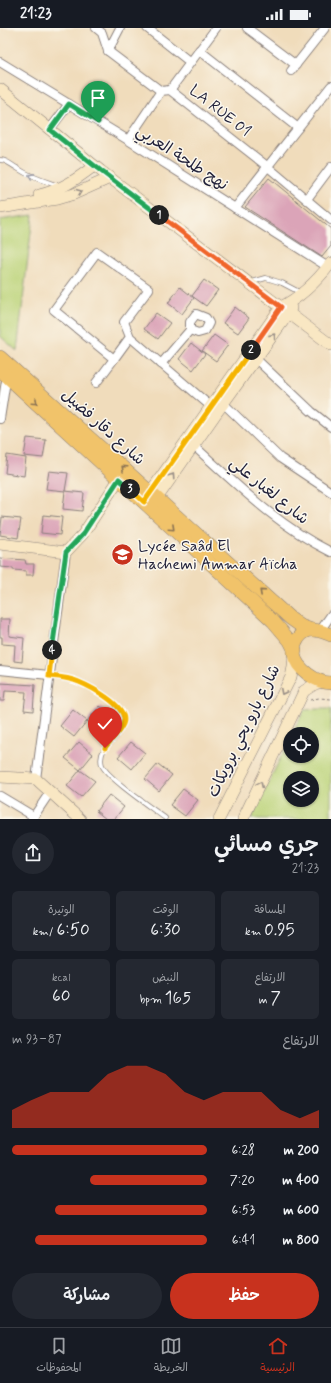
<!DOCTYPE html>
<html lang="ar">
<head>
<meta charset="utf-8">
<style>
	:root { --surface:#171b24; --page:#242831; --text:#f1f3f6; --muted:#9ea1a6; --line:#363941; --accent:#c8321e }
	body { margin:0; font-family:Mynerve,"Playpen Sans Arabic",sans-serif; background:var(--page); color:var(--text); direction:rtl; height:100vh; display:flex; flex-direction:column; font-size:15px; white-space:nowrap }
	* { box-sizing:border-box; margin:0 }
	p { font-size:13px; color:var(--muted) }
	.icon { flex:none; width:22px; height:22px; fill:none; stroke:currentColor; stroke-width:2; stroke-linecap:round; stroke-linejoin:round }
	.map { position:relative; height:791px; overflow:hidden; direction:ltr }
	.drawer { display:flex; flex-direction:column; background:var(--surface); flex:1 }
	.drawer>* { flex:none }
	.controls { position:absolute; left:283px; top:699px; display:grid; gap:8px }
	.controls a { display:grid; place-items:center; width:36px; height:36px; border-radius:50%; background:var(--surface); box-shadow:0 1px 3px #0004; font-size:20px }
	.pin { position:absolute; display:grid; place-items:center; width:34px; height:34px; color:#fff; margin:-41px -17px; border-radius:50% 50% 50% 0; rotate:-45deg; box-shadow:0 0 4px #0007 }
	.pin .icon { rotate:45deg }
	.km { position:absolute; width:20px; height:20px; margin:-10px; border-radius:50%; background:#222; color:#fff; font-size:11px; line-height:20px; text-align:center }
	.round { display:grid; place-items:center; flex:none; width:42px; height:42px; border-radius:21px; background:var(--page) }
	.summary { display:flex; align-items:center; justify-content:space-between; height:68px; padding:0 12px }
	h1 { font-size:22px; font-weight:600; line-height:30px }
	.figures { display:grid; grid-template-columns:repeat(3,1fr); gap:6px; height:68px; padding:4px 12px }
	.figures div { display:grid; align-content:center; border-radius:6px; background:var(--page); text-align:center }
	.figures b { font-size:17px; font-weight:600 }
	.figures small { font-size:11px; font-weight:400 }
	.figures p { font-size:11px }
	.chart { height:112px; padding:8px 12px }
	.chart p { display:flex; justify-content:space-between }
	.chart svg { width:100%; height:72px; margin-top:4px; fill:var(--accent); opacity:.7 }
	.primary-button { display:flex; gap:8px; margin-top:auto; padding:8px 12px }
	.primary-button a { flex:1; height:46px; border-radius:24px; background:var(--accent); color:#fff; font-size:16px; font-weight:600; line-height:46px; text-align:center }
	.primary-button a+a { background:var(--page); color:var(--text) }
	ul { padding:0 12px; list-style:none; font-size:13px }
	li { display:grid; grid-template-columns:64px 48px 1fr; align-items:center; height:30px }
	li i { height:10px; border-radius:5px; background:var(--accent) }
	.status { display:flex; justify-content:space-between; align-items:center; height:28px; padding:0 20px; background:var(--surface); direction:ltr }
	.status svg { height:11px; fill:currentColor }
	.tab-bar { display:flex; justify-content:space-around; align-items:center; height:56px; border-top:1px solid var(--line); background:var(--surface); font-size:11px; color:var(--muted) }
	.tab-bar a { display:grid; justify-items:center; gap:2px }
	.tab-bar .on { color:var(--accent) }
	.map>svg:first-child { display:block }
</style>
</head>
<body>
<div class="status"><b>21:23</b><svg viewBox="0 0 49 12"><path d="M0 12V9h3v3zM5 12V6h3v6zM10 12V3h3v9zM15 12V0h3v12zM26 1h20v11H26zM47 4h2v5h-2z"/></svg></div>
<div class="map">
<svg width="331" height="791" viewBox="0 0 331 791">
	<rect width="100%" height="100%" fill="#fbf7ec"/>
	<filter id="ink" filterUnits="userSpaceOnUse"><feTurbulence type="fractalNoise" baseFrequency=".025" numOctaves="2"/><feDisplacementMap in="SourceGraphic" scale="8" xChannelSelector="R" yChannelSelector="G"/><feConvolveMatrix kernelMatrix="1 2 1 2 8 2 1 2 1" color-interpolation-filters="sRGB"/></filter>
	<filter id="wash" filterUnits="userSpaceOnUse"><feTurbulence type="fractalNoise" baseFrequency=".012" numOctaves="4" result="noise"/><feDisplacementMap in="SourceGraphic" scale="16" xChannelSelector="R" yChannelSelector="G"/><feGaussianBlur stdDeviation="0.9" result="paint"/><feColorMatrix in="noise" values="0 0 0 0 0 0 0 0 0 0 0 0 0 0 0 0 0 1.4 0 .05"/><feComposite in="paint" operator="in"/></filter>
	<g filter="url(#wash)">
		<rect width="100%" height="100%" fill="#f0dcbb"/>
		<g fill="#bbd378" stroke="#6e7a5a" fill-rule="evenodd">
			<path d="M33 187 17 323 0 308V192Z"/>
			<path d="M316 681H331V791H251L290 710V728H312V706H292L304 682ZM290 750H312V772H290Z"/>
		</g>
		<g id="blocks">
			<g fill="#dba4b8">
				<path d="M269 150 331 201V218L322 229 245 179Z"/>
				<path d="M204 252 218 262 206 278 192 268Z"/>
				<path d="M180 259 194 270 182 286 168 275Z"/>
				<path d="M235 279 249 290 238 305 223 295Z"/>
				<path d="M156 285 170 295 158 311 144 301Z"/>
				<path d="M214 307 228 317 216 333 202 323Z"/>
				<path d="M191 315 205 326 193 342 179 331Z"/>
				<path d="M27 410 46 412 43 430 24 428Z"/>
				<path d="M7 427 26 430 24 448 5 445Z"/>
				<path d="M49 443 68 445 65 463 46 461Z"/>
				<path d="M65 463 84 465 82 483 63 481Z"/>
				<path d="M43 487 62 489 60 507 41 505Z"/>
				<path d="M2 489 21 491 18 510 0 507Z"/>
				<path d="M0 530 25 532 26 536H34L33 547H26V543L13 542V540L0 539Z"/>
				<path d="M0 591H10L9 608 24 610 22 634 14 633 15 617 2 616V609H0Z"/>
				<path d="M0 655 35 657 33 683 24 682 26 664 5 663 4 673H0Z"/>
				<path d="M100 678 115 690 102 705 87 693Z"/>
				<path d="M73 682 87 693 74 709 60 698Z"/>
				<path d="M79 714 93 726 80 742 65 730Z"/>
				<path d="M131 714 145 725 132 741 118 729Z"/>
				<path d="M158 736 172 747 159 763 145 751Z"/>
				<path d="M80 742 95 753 81 769 67 758Z"/>
				<path d="M183 761 198 772 185 788 170 777Z"/>
				<path d="M109 767 124 779 114 791H106L96 783Z"/>
			</g>
		</g>
	</g>
	<g filter="url(#ink)">
		<use href="#blocks" fill-opacity="0" stroke="#897f7b" stroke-width="1"/>
		<g fill="none" stroke-linecap="round" stroke-linejoin="round">
			<defs>
				<g id="lane">
					<path d="M0 132C7 132 11 137 17 140 30 149 44 153 59 158"/>
					<path d="M252 254 266 250 282 255 301 265"/>
					<path d="M49 648C58 649 68 650 76 653 90 656 133 681 122 698 115 710 97 721 102 737 106 749 153 781 165 790"/>
				</g>
				<g id="street">
					<path d="M96 0 102 5 108 23 161 63 170 62 268 139 331 192"/>
					<path d="M147 0 190 34"/>
					<path d="M247 0 296 37"/>
					<path d="M199 22 298 100"/>
					<path d="M108 23 120 0"/>
					<path d="M0 34 128 112 328 239"/>
					<path d="M291 43 325 0"/>
					<path d="M170 62 216 0"/>
					<path d="M50 101 69 76"/>
					<path d="M128 112 161 63"/>
					<path d="M307 171 331 139"/>
					<path d="M235 180 331 58"/>
					<path d="M130 309 114 331 54 282 97 224 149 261 124 294 130 309 215 382"/>
					<path d="M256 331 311 383 331 399"/>
					<path d="M161 336 190 302 198 305 205 303 209 295 206 290 196 286 190 294V302"/>
					<path d="M96 355 114 331"/>
					<path d="M223 375 280 430 331 464"/>
					<path d="M0 391 7 346"/>
					<path d="M193 417C237 457 278 498 331 524"/>
					<path d="M320 603 331 587"/>
					<path d="M0 642 49 647"/>
					<path d="M36 751 66 524"/>
					<path d="M0 768 30 786"/>
					<path d="M32 791 50 764"/>
				</g>
				<g id="secondary">
					<path d="M0 61 101 143 331 317"/>
					<path d="M39 167C61 162 77 151 94 138"/>
					<path d="M0 180 57 171 74 166 110 150"/>
					<path d="M146 470 281 279C301 269 317 253 331 235"/>
					<path d="M153 476 217 384 289 285 291 280"/>
					<path d="M0 516 66 524 83 506 119 451"/>
					<path d="M0 749 36 751 80 791"/>
					<path d="M219 791 291 649 293 639 294 627"/>
					<path d="M243 791 304 663 315 656 323 654"/>
				</g>
				<g id="primary">
					<path d="M0 329 291 591 301 598 312 602"/>
					<path d="M0 342 273 593 290 613 295 623"/>
					<path d="M331 607C325 605 320 602 313 602 301 602 293 615 294 626 296 641 317 655 331 655"/>
				</g>
			</defs>
			<use href="#lane" stroke="#897f7b" stroke-width="5.5"/>
			<use href="#street" stroke="#897f7b" stroke-width="10"/>
			<use href="#secondary" stroke="#897f7b" stroke-width="12"/>
			<use href="#primary" stroke="#897f7b" stroke-width="14"/>
			<path stroke="#897f7b" stroke-width="1" stroke-dasharray="3 3" stroke-linecap="butt" d="M310 672 319 670 331 671"/>
			<use href="#lane" stroke="#fff" stroke-width="4"/>
			<use href="#street" stroke="#fff" stroke-width="8"/>
			<use href="#secondary" stroke="#f9e7c3" stroke-width="11"/>
			<use href="#primary" stroke="#f1c36a" stroke-width="13"/>
		</g>
		<defs><path id="oneway-chevron" d="M-2-3.5L2.5 0L-2 3.5" fill="none" stroke-width="1.6" stroke-linecap="round" stroke-linejoin="round"/></defs>
		<use stroke="#9c9ca7" href="#oneway-chevron" transform="translate(31 148) rotate(-153)"/>
		<g stroke="#988e86">
			<use href="#oneway-chevron" transform="translate(79 164) rotate(-21)"/>
			<use href="#oneway-chevron" transform="translate(273 308) rotate(-54)"/>
			<use href="#oneway-chevron" transform="translate(172 448) rotate(-56)"/>
			<use href="#oneway-chevron" transform="translate(283 664) rotate(117)"/>
			<use href="#oneway-chevron" transform="translate(260 756) rotate(-64)"/>
		</g>
		<g stroke="#8a7252">
			<use href="#oneway-chevron" transform="translate(35 374) rotate(43)"/>
			<use href="#oneway-chevron" transform="translate(124 440) rotate(-138)"/>
			<use href="#oneway-chevron" transform="translate(172 500) rotate(43)"/>
			<use href="#oneway-chevron" transform="translate(262 564) rotate(-138)"/>
		</g>
	</g>
	<g fill="none" stroke-linecap="round" stroke-linejoin="round" filter="url(#ink)">
		<defs>
			<path id="split-1" d="M98 94 69 76 50 102 101 143 159 187"/>
			<path id="split-2" d="M159 187 281 279 251 322"/>
			<path id="split-3" d="M130 461 144 474 251 322"/>
			<path id="split-4" d="M52 622 66 524 83 506 119 451 130 461"/>
			<path id="split-5" d="M52 622 49 648C59 649 70 650 79 654 91 659 125 677 124 692 124 700 109 713 105 720"/>
		</defs>
		<use href="#split-1" stroke="#fff" stroke-width="8"/>
		<use href="#split-2" stroke="#fff" stroke-width="8"/>
		<use href="#split-3" stroke="#fff" stroke-width="8"/>
		<use href="#split-4" stroke="#fff" stroke-width="8"/>
		<use href="#split-5" stroke="#fff" stroke-width="8"/>
		<use href="#split-1" stroke="#22a559" stroke-width="5"/>
		<use href="#split-2" stroke="#f0652b" stroke-width="5"/>
		<use href="#split-3" stroke="#f5b400" stroke-width="5"/>
		<use href="#split-4" stroke="#22a559" stroke-width="5"/>
		<use href="#split-5" stroke="#f5b400" stroke-width="5"/>
	</g>
	<defs>
		<symbol id="school-disc" viewBox="-11 -11 22 22"><circle r="9.5" fill="#c8321e" stroke="#fbf7ec"/><path d="M0-5L7-2L0 1L-7-2ZM-4 1L0 2.5L4 1V4Q0 6-4 4Z" fill="#fff"/></symbol>
	</defs>
	<g fill-rule="evenodd">
		<use href="#school-disc" x="110" y="514" width="25" height="25"/>
	</g>
	<g text-anchor="middle" dominant-baseline="central" stroke-width="3" stroke-linejoin="round" paint-order="stroke">
		<g font-size="16" fill="#22223b" stroke="#fbf7ec">
			<text transform="translate(220 83) rotate(38)">LA RUE 01</text>
			<text transform="translate(182 130) rotate(33)">نهج طلحة العربي</text>
			<text transform="translate(103 399) rotate(42)">شارع دقار فضيل</text>
			<text transform="translate(269 463) rotate(39)">شارع لغبار علي</text>
			<text transform="translate(244 703) rotate(-64)">شارع بارو يحي برويكات</text>
		</g>
		<g font-size="16" fill="#22223b" stroke="#fbf7ec" text-anchor="start">
			<text x="138" y="518">Lycée Saâd El<tspan x="138" dy="18">Hachemi Ammar Aïcha</tspan></text>
		</g>
	</g>
</svg>
<div class="controls">
<a><svg class="icon" aria-label="locate" viewBox="0 0 24 24"><circle cx="12" cy="12" r="6"/><path d="M12 2v4M12 18v4M2 12h4M18 12h4"/></svg></a>
<a><svg class="icon" aria-label="layers" viewBox="0 0 24 24"><path d="M12 4l9 5-9 5-9-5zM3 14l9 5 9-5"/></svg></a>
</div>
<div class="pin" style="left:98px;top:94px;background:#1e9e55"><svg class="icon" aria-label="arrive" viewBox="0 0 24 24"><path d="M6 21V4h12l-3 4 3 4H6"/></svg></div>
<div class="pin" style="left:105px;top:720px;background:#d93025"><svg class="icon" aria-label="check" viewBox="0 0 24 24"><path d="M5 12l5 5 9-10"/></svg></div>
<b class="km" style="left:159px;top:187px">1</b>
<b class="km" style="left:251px;top:322px">2</b>
<b class="km" style="left:130px;top:461px">3</b>
<b class="km" style="left:52px;top:622px">4</b>
</div>
<section class="drawer">
<div class="summary"><div><h1>جري مسائي</h1><p>21:23</p></div><a class="round"><svg class="icon" aria-label="share" viewBox="0 0 24 24"><path d="M12 15V3M7 8l5-5 5 5M5 13v7h14v-7"/></svg></a></div>
<div class="figures">
<div><p>المسافة</p><b>0.95<small> km</small></b></div>
<div><p>الوقت</p><b>6:30</b></div>
<div><p>الوتيرة</p><b>6:50<small> /km</small></b></div>
</div>
<div class="figures">
<div><p>الارتفاع</p><b>7<small> m</small></b></div>
<div><p>النبض</p><b>165<small> bpm</small></b></div>
<div><p>kcal</p><b>60</b></div>
</div>
<div class="chart"><p><span>الارتفاع</span>87–93 m</p>
<svg viewBox="0 0 160 44" preserveAspectRatio="none"><path d="M0 44V33L10 27L20 22L30 22L40 22L50 11L60 6L70 6L80 11L90 22L100 27L110 22L120 22L130 22L140 33L150 38L160 33V44z"/></svg>
</div>
<ul>
<li><b>200 m</b>6:28<i style="width:100%"></i></li>
<li><b>400 m</b>7:20<i style="width:60%"></i></li>
<li><b>600 m</b>6:53<i style="width:78%"></i></li>
<li><b>800 m</b>6:41<i style="width:88%"></i></li>
</ul>
<div class="primary-button"><a>حفظ</a><a>مشاركة</a></div>
</section>
<nav class="tab-bar">
<a class="on"><svg class="icon" aria-label="home" viewBox="0 0 24 24"><path d="M3 11l9-7 9 7M6 9v11h12V9"/></svg>الرئيسية</a>
<a><svg class="icon" aria-label="map" viewBox="0 0 24 24"><path d="M3 6l6-2 6 2 6-2v14l-6 2-6-2-6 2zM9 4v14M15 6v14"/></svg>الخريطة</a>
<a><svg class="icon" aria-label="saved" viewBox="0 0 24 24"><path d="M7 4h10v16l-5-4-5 4z"/></svg>المحفوظات</a>
</nav>
</body>
</html>
